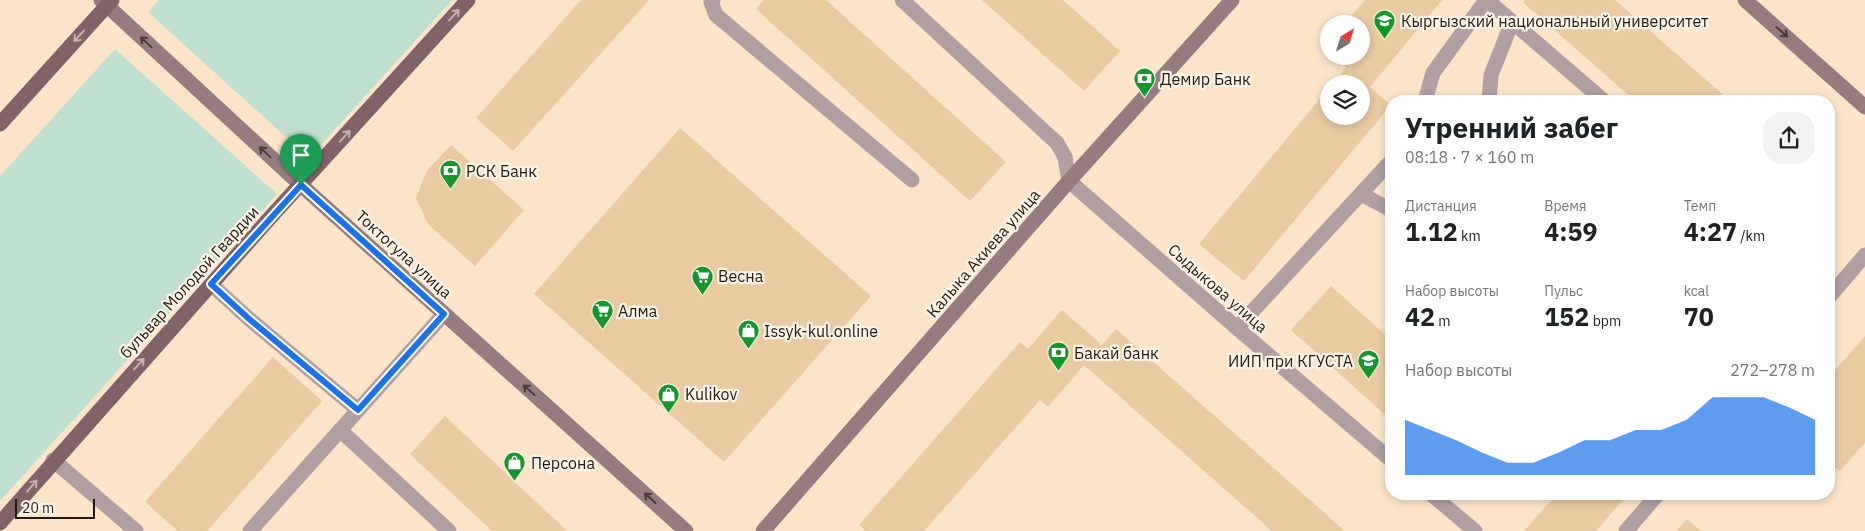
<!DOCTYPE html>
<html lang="ru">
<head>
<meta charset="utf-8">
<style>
	:root { --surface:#fff; --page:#f2f2f2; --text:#202124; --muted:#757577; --accent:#1a73e8 }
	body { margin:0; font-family:"IBM Plex Sans",sans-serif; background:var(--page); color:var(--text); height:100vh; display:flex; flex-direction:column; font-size:19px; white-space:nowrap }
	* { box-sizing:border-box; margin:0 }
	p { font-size:16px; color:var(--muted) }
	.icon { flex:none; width:28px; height:28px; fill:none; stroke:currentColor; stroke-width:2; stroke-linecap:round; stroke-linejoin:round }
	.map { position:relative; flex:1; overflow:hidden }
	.side { position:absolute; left:1385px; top:95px; width:450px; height:405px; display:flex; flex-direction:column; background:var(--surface); border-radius:20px; box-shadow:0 2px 8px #0003 }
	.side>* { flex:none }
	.needle { width:32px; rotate:38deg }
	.tools { position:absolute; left:1320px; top:15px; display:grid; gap:10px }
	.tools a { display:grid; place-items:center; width:50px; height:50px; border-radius:50%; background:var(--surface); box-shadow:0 2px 8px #0003; font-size:25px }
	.scale { position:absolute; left:15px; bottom:12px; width:80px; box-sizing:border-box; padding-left:5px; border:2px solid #231b10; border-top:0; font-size:14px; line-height:18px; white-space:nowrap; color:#231b10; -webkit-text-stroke:4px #fdf4e8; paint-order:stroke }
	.pin { position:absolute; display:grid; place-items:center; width:42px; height:42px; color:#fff; margin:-51px -21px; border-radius:50% 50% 50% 0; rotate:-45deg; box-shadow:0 0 5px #0007 }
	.pin .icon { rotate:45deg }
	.round { display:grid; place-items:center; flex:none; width:52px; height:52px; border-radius:20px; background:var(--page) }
	.summary { display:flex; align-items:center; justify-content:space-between; height:85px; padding:0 20px }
	h1 { font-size:28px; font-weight:800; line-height:38px }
	.metrics { display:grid; grid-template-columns:repeat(3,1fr); gap:8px; height:85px; padding:5px 20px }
	.metrics div { display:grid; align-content:center }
	.metrics b { font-size:25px; font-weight:800 }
	.metrics small { font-size:14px; font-weight:400 }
	.metrics p { font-size:14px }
	.chart { height:140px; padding:10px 20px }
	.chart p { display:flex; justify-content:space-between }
	.chart svg { width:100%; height:90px; margin-top:5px; fill:var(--accent); opacity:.7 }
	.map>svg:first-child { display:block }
</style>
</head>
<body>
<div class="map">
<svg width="1865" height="531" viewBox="0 0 1865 531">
	<rect width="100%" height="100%" fill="#fbe4c7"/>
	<g fill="#bfe0ce">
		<path d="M159 0H452L309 158 148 12Z"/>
		<path d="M115 49 277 194 0 501V176Z"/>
	</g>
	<g fill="#e9caa1">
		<path d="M581 0H649L513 151 476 118Z"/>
		<path d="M764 0H826L1006 162 970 201 756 9Z"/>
		<path d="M982 0H1063L1120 51 1084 91Z"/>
		<path d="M1365 0H1442L1370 87 1391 105 1244 281 1199 244 1329 88V116H1361V84H1333L1346 67 1333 56H1361V24H1345Z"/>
		<path d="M1525 0H1615L1730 101H1635L1523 2Z"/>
		<path d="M680 128 871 296 724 462 534 294Z"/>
		<path d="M451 145 524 210 475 266 428 224 416 198 426 172Z"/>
		<path d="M1331 286 1391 340V420L1291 330Z"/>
		<path d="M1062 310 1102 345 1116 329 1345 531H1272L1084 365 1048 407 1040 400 924 531H866L859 525 1020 342 1028 349Z"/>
		<path d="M1865 336V443L1840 471 1829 463V377Z"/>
		<path d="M273 357 322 401 207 531H178L145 502Z"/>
		<path d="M445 416 567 531H492L410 454Z"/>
		<path d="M1557 494H1628L1596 531H1524Z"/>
		<path d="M1687 519 1701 531H1676Z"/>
	</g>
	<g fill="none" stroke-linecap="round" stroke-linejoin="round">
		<g stroke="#b19fa1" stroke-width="15">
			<path d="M713 0 711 2 716 15 912 180"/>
			<path d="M902 0 1057 143 1065 157 1069 181"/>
			<path d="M1487 0 1604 101"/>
			<path d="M1425 101 1433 73 1486 0"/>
			<path d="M1489 101 1491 75 1512 22"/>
			<path d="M1361 194 1391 210"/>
			<path d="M211 284 248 318 358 410"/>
			<path d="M1237 328 1391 161"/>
			<path d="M340 430 449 531"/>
			<path d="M53 460 136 531"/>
			<path d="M250 531 444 314"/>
		</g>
		<g stroke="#b19fa1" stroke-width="15">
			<path d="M1069 181 1237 328 1391 460"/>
			<path d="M1829 297 1865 255"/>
			<path d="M1431 494 1475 531"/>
			<path d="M1626 531 1658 494"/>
		</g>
		<g stroke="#957c7f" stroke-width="15">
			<path d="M101 0 301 185 686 531"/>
			<path d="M1745 0 1865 107"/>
			<path d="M763 531 1069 181 1232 0"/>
		</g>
		<g stroke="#816267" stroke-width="15">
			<path d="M0 124 112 0"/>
			<path d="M0 523 268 220 468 0"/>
		</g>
	</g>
	<defs><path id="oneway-shaft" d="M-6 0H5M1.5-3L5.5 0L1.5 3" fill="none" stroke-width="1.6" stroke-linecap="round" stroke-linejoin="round" transform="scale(1.25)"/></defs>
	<g stroke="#c5b2ae">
		<use href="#oneway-shaft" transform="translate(454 15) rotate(-48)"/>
		<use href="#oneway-shaft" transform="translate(79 36) rotate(132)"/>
		<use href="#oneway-shaft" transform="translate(345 136) rotate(-48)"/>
		<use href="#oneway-shaft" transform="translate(139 364) rotate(-48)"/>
		<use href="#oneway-shaft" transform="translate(32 486) rotate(-49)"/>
	</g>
	<g stroke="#4b3d37">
		<use href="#oneway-shaft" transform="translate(1782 32) rotate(42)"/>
		<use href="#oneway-shaft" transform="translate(146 42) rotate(-137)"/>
		<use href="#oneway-shaft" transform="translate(265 152) rotate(-137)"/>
		<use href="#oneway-shaft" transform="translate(529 390) rotate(-138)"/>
		<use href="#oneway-shaft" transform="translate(650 498) rotate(-138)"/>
	</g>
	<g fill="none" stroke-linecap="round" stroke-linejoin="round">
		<defs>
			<path id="route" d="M301 185 444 314 358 410 248 318 211 284Z"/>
		</defs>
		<use href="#route" stroke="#fff" stroke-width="10"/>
		<use href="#route" stroke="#1a73e8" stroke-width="6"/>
	</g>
	<defs>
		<symbol id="university-pin" viewBox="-11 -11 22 30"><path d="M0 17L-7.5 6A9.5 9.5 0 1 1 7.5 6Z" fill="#14982d" stroke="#fdf4e8"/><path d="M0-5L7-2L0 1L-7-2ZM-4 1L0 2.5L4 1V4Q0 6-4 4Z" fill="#fff"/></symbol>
		<symbol id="bank-pin" viewBox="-11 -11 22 30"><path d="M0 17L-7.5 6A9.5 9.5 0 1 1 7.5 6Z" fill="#14982d" stroke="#fdf4e8"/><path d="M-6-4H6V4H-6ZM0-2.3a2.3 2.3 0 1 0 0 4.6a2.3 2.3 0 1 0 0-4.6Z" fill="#fff"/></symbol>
		<symbol id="supermarket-pin" viewBox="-11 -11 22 30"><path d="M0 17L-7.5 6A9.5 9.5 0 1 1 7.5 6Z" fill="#14982d" stroke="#fdf4e8"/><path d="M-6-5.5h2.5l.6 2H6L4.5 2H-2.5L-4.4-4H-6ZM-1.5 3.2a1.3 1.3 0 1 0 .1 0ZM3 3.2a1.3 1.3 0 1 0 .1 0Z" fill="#fff"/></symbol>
		<symbol id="shop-pin" viewBox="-11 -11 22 30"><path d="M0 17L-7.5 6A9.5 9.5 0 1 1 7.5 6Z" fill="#14982d" stroke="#fdf4e8"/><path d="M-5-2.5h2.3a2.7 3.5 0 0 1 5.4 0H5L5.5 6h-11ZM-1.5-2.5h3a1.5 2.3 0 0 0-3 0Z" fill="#fff"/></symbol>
	</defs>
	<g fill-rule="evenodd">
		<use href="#university-pin" x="1372" y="8" width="25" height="34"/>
		<use href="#bank-pin" x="1132" y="66" width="25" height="34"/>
		<use href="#bank-pin" x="438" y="158" width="25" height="34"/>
		<use href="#supermarket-pin" x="690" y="264" width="25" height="34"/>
		<use href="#supermarket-pin" x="590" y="298" width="25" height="34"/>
		<use href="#shop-pin" x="736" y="318" width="25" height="34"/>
		<use href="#bank-pin" x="1046" y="340" width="25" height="34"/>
		<use href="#university-pin" x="1356" y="348" width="25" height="34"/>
		<use href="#shop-pin" x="656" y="382" width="25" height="34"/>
		<use href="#shop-pin" x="502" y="450" width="25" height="34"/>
	</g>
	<g text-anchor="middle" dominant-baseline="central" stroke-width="4.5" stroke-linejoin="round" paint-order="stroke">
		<g font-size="16" fill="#231b10" stroke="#fdf4e8" text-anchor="start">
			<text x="1401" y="21">Кыргызский национальный университет</text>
			<text x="1160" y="79">Демир Банк</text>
			<text x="466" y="171">РСК Банк</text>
			<text x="718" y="276">Весна</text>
			<text x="618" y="311">Алма</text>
			<text x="764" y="331">Issyk-kul.online</text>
			<text x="1074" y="353">Бакай банк</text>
			<text x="1353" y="361" text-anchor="end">ИИП при КГУСТА</text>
			<text x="685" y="394">Kulikov</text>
			<text x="531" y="463">Персона</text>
		</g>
		<g font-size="16" fill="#231b10" stroke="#fdf4e8">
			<text transform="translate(983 253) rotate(-49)">Калыка Акиева улица</text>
			<text transform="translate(404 254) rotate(42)">Токтогула улица</text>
			<text transform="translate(189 282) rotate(-48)">бульвар Молодой Гвардии</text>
			<text transform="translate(1218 288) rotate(41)">Сыдыкова улица</text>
		</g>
	</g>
</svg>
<div class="tools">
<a><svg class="needle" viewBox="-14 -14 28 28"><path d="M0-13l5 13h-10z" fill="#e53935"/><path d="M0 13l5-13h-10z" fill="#757577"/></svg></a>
<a><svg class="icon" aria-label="layers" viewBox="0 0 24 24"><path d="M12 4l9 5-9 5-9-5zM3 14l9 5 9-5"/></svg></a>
</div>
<div class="scale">20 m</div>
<div class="pin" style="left:301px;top:185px;background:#1e9e55"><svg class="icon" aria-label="arrive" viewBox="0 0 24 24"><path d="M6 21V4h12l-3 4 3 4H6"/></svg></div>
<section class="side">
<div class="summary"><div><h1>Утренний забег</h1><p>08:18 · 7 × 160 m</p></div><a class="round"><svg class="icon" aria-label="share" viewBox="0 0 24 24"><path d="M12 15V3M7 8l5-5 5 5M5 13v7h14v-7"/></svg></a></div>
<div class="metrics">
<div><p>Дистанция</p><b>1.12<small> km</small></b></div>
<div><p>Время</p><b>4:59</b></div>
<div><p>Темп</p><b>4:27<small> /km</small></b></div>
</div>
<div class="metrics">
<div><p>Набор высоты</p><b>42<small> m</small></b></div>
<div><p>Пульс</p><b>152<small> bpm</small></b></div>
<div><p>kcal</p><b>70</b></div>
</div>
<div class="chart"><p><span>Набор высоты</span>272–278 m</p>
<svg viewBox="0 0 160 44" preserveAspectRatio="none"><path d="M0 44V17L10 22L20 27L30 33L40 38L50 38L60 33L70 27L80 27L90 22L100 22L110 17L120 6L130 6L140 6L150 11L160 17V44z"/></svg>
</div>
</section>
</div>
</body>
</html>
